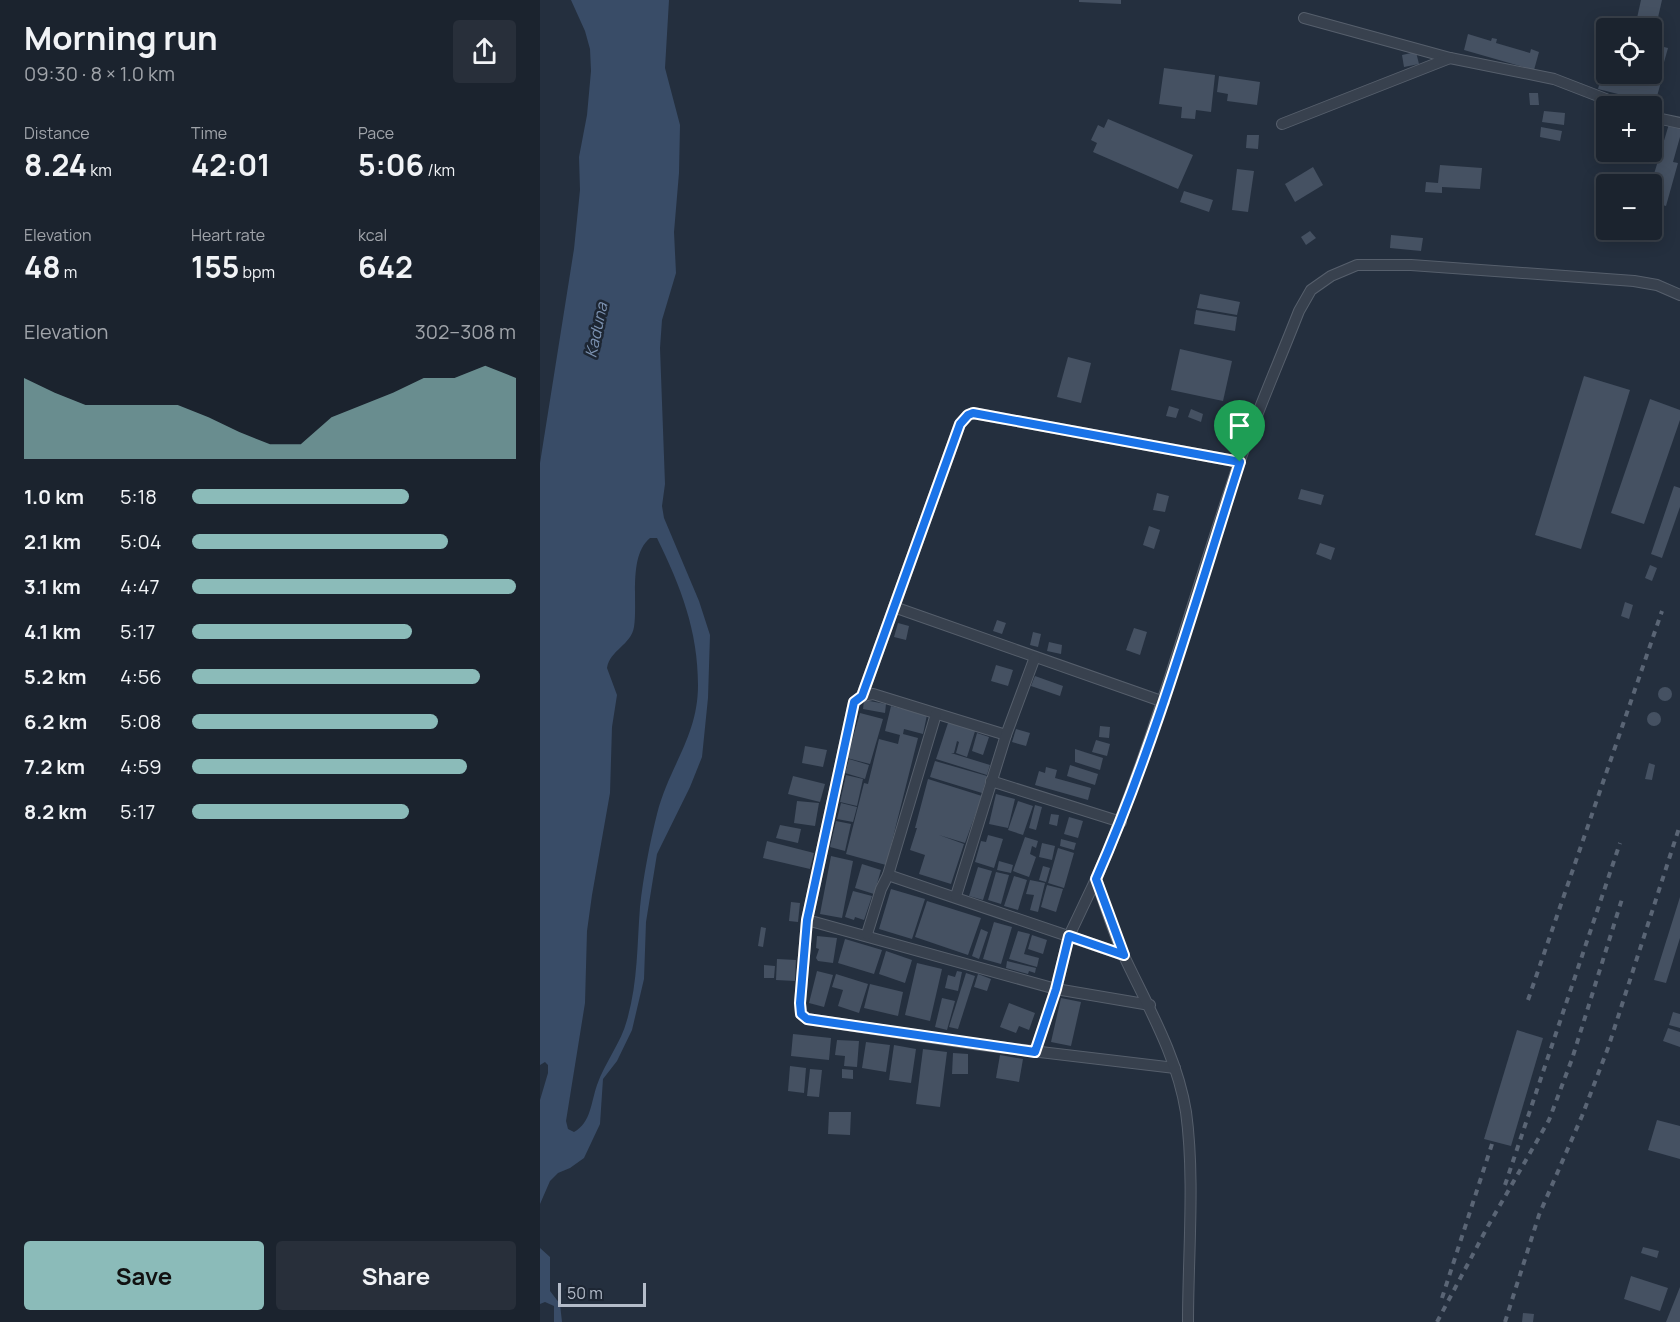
<!DOCTYPE html>
<html lang="en">
<head>
<meta charset="utf-8">
<style>
	:root { --surface:#1b232e; --page:#282f3a; --text:#f1f3f6; --muted:#a0a4aa; --line:#39404a; --accent:#8bbbb9 }
	body { margin:0; font-family:Manrope,sans-serif; background:var(--page); color:var(--text); height:100vh; display:flex; flex-direction:column; font-size:22px; white-space:nowrap }
	* { box-sizing:border-box; margin:0 }
	p { font-size:20px; color:var(--muted) }
	.icon { flex:none; width:33px; height:33px; fill:none; stroke:currentColor; stroke-width:2; stroke-linecap:round; stroke-linejoin:round }
	.map { position:relative; flex:1; overflow:hidden }
	.panel { display:flex; flex-direction:column; background:var(--surface); width:540px }
	.panel>* { flex:none }
	.fabs { position:absolute; left:1056px; top:18px; display:grid; gap:12px }
	.fabs a { display:grid; place-items:center; width:66px; height:66px; border-radius:6px; background:var(--surface); box-shadow:0 3px 15px #0003,0 0 0 2px var(--line); font-size:30px }
	.scale { position:absolute; left:18px; bottom:15px; width:88px; box-sizing:border-box; padding-left:6px; border:3px solid #b4bcc9; border-top:0; font-size:16px; line-height:21px; white-space:nowrap; color:#b4bcc9; -webkit-text-stroke:4px #1d2633; paint-order:stroke }
	.pin { position:absolute; display:grid; place-items:center; width:51px; height:51px; color:#fff; margin:-62px -26px; border-radius:50% 50% 50% 0; rotate:-45deg; box-shadow:0 0 6px #0007 }
	.pin .icon { rotate:45deg }
	.round { display:grid; place-items:center; flex:none; width:63px; height:63px; border-radius:6px; background:var(--page) }
	.summary { display:flex; align-items:center; justify-content:space-between; height:102px; padding:0 24px }
	h1 { font-size:33px; font-weight:700; line-height:45px }
	.figures { display:grid; grid-template-columns:repeat(3,1fr); gap:9px; height:102px; padding:6px 24px }
	.figures div { display:grid; align-content:center }
	.figures b { font-size:30px; font-weight:700 }
	.figures small { font-size:16px; font-weight:400 }
	.figures p { font-size:16px }
	.chart { height:168px; padding:12px 24px }
	.chart p { display:flex; justify-content:space-between }
	.chart svg { width:100%; height:108px; margin-top:6px; fill:var(--accent); opacity:.7 }
	.action { display:flex; gap:12px; margin-top:auto; padding:12px 24px }
	.action a { flex:1; height:69px; border-radius:6px; background:var(--accent); color:#111; font-size:24px; font-weight:700; line-height:69px; text-align:center }
	.action a+a { background:var(--page); color:var(--text) }
	ul { padding:0 24px; list-style:none; font-size:20px }
	li { display:grid; grid-template-columns:96px 72px 1fr; align-items:center; height:45px }
	li i { height:15px; border-radius:8px; background:var(--accent) }
	main { display:flex; flex:1; min-height:0 }
	.map>svg:first-child { display:block }
</style>
</head>
<body>
<main>
<section class="panel">
<div class="summary"><div><h1>Morning run</h1><p>09:30 · 8 × 1.0 km</p></div><a class="round"><svg class="icon" aria-label="share" viewBox="0 0 24 24"><path d="M12 15V3M7 8l5-5 5 5M5 13v7h14v-7"/></svg></a></div>
<div class="figures">
<div><p>Distance</p><b>8.24<small> km</small></b></div>
<div><p>Time</p><b>42:01</b></div>
<div><p>Pace</p><b>5:06<small> /km</small></b></div>
</div>
<div class="figures">
<div><p>Elevation</p><b>48<small> m</small></b></div>
<div><p>Heart rate</p><b>155<small> bpm</small></b></div>
<div><p>kcal</p><b>642</b></div>
</div>
<div class="chart"><p><span>Elevation</span>302–308 m</p>
<svg viewBox="0 0 160 44" preserveAspectRatio="none"><path d="M0 44V11L10 17L20 22L30 22L40 22L50 22L60 27L70 33L80 38L90 38L100 27L110 22L120 17L130 11L140 11L150 6L160 11V44z"/></svg>
</div>
<ul>
<li><b>1.0 km</b>5:18<i style="width:67%"></i></li>
<li><b>2.1 km</b>5:04<i style="width:79%"></i></li>
<li><b>3.1 km</b>4:47<i style="width:100%"></i></li>
<li><b>4.1 km</b>5:17<i style="width:68%"></i></li>
<li><b>5.2 km</b>4:56<i style="width:89%"></i></li>
<li><b>6.2 km</b>5:08<i style="width:76%"></i></li>
<li><b>7.2 km</b>4:59<i style="width:85%"></i></li>
<li><b>8.2 km</b>5:17<i style="width:67%"></i></li>
</ul>
<div class="action"><a>Save</a><a>Share</a></div>
</section>
<div class="map">
<svg width="1140" height="1322" viewBox="0 0 1140 1322">
	<rect width="100%" height="100%" fill="#242f3e"/>
	<g fill="#394c67" fill-rule="evenodd">
		<path d="M31 0H129L125 68 140 125 139 173 134 232 136 273 122 320 120 348 125 484 122 506 124 518 159 601 170 635 168 698 162 757 150 787 117 854 106 922 104 979 92 1030 77 1061 63 1079 60 1124 44 1158 30 1168 18 1173 10 1181 0 1204V1100L8 1073V1065L5 1062 0 1065V463L34 249 40 190 39 157 47 115 51 71 50 49 45 31ZM110 538H117C141 587 158 631 158 685 158 737 129 766 117 814 110 842 103 878 100 907 97 945 98 982 87 1020 81 1043 65 1062 57 1085 51 1102 51 1123 34 1132L28 1129 26 1121 45 1003 47 931 52 895 70 793 72 727 77 695 67 668C70 650 91 645 94 627 98 602 88 556 110 538Z"/>
		<path d="M0 1248 10 1257V1291L20 1304 22 1322H14V1306L5 1302 0 1304Z"/>
	</g>
	<g fill="#455162">
		<path d="M539 0H581V4L539 2Z"/>
		<path d="M1101 0H1122L1117 22 1097 18Z"/>
		<path d="M928 34 951 41 952 38 957 39 956 43 990 53 991 49 999 52 994 70 924 50Z"/>
		<path d="M1112 44 1128 48 1119 80 1098 74H1112Z"/>
		<path d="M876 52 879 64 864 67 862 55Z"/>
		<path d="M1064 67 1066 68V74H1089L1121 82 1112 114V106L1083 105 1086 96 1058 89Z"/>
		<path d="M624 68 675 75 671 112 656 110 655 119 641 118 642 107 619 104Z"/>
		<path d="M679 76 720 82 717 105 687 101 688 94 677 92Z"/>
		<path d="M989 93H998L999 105H990Z"/>
		<path d="M1004 111 1025 113 1024 125 1002 122Z"/>
		<path d="M568 119 653 155 638 189 553 152 557 143 551 140 558 125 564 128Z"/>
		<path d="M1129 124 1140 127V137L1133 162 1138 163 1126 206 1112 202 1111 184Z"/>
		<path d="M1001 127 1022 131 1020 141 1000 137Z"/>
		<path d="M707 135H719L718 149 706 148Z"/>
		<path d="M900 165 942 168 940 189 902 187V193L885 192 886 182 898 183Z"/>
		<path d="M773 167 783 185 755 202 745 184Z"/>
		<path d="M697 169 714 171 708 212 692 210Z"/>
		<path d="M644 191 673 200 669 212 640 202Z"/>
		<path d="M770 231 776 238 766 245 761 237Z"/>
		<path d="M851 235 883 238 881 251 850 248Z"/>
		<path d="M660 294 700 302 697 315 657 308Z"/>
		<path d="M656 310 697 317 695 331 654 324Z"/>
		<path d="M640 349 692 361 683 401 631 390Z"/>
		<path d="M528 357 551 363 541 403 517 397Z"/>
		<path d="M1044 376 1090 390 1041 549 995 535Z"/>
		<path d="M1110 399 1140 410V420L1104 524 1071 513Z"/>
		<path d="M629 406 639 409 636 418 626 416Z"/>
		<path d="M651 409 663 414 661 422 648 417Z"/>
		<path d="M1134 486 1140 488V507L1122 558 1111 554Z"/>
		<path d="M761 489 784 495 781 505 758 499Z"/>
		<path d="M617 493 629 496 625 512 613 510Z"/>
		<path d="M609 526 620 530 614 549 603 545Z"/>
		<path d="M780 543 795 548 791 560 776 554Z"/>
		<path d="M1110 565 1117 568 1112 581 1105 578Z"/>
		<path d="M1085 602 1093 605 1089 619 1081 616Z"/>
		<path d="M457 620 466 623 462 634 453 631Z"/>
		<path d="M358 623 369 626 366 640 354 637Z"/>
		<path d="M594 628 607 632 600 655 586 650Z"/>
		<path d="M493 632 501 634 498 647 490 645Z"/>
		<path d="M509 642 522 645 521 654 507 651Z"/>
		<path d="M456 665 473 670 468 686 451 681Z"/>
		<path d="M495 676 523 686 520 696 491 686Z"/>
		<circle cx="1125" cy="694" r="7"/>
		<path d="M324 700 346 704 345 713 323 709Z"/>
		<path d="M351 706 387 715 383 734 364 729 363 734 378 738 346 865 306 854 324 783 328 784 339 739 358 744 360 735 345 731Z"/>
		<circle cx="1114" cy="719" r="7"/>
		<path d="M320 713 343 719 330 764 307 758Z"/>
		<path d="M409 720 436 728 427 757 416 753 419 742 417 741 414 753H411L450 765 447 775 396 759Z"/>
		<path d="M560 726 570 727 569 738 559 737Z"/>
		<path d="M476 729 490 733 486 746 472 742Z"/>
		<path d="M437 733 449 737 443 755 432 751Z"/>
		<path d="M556 740 570 744 567 756 552 752Z"/>
		<path d="M265 746 287 750 283 767 262 763Z"/>
		<path d="M535 749 563 758 560 770 535 762Z"/>
		<path d="M309 759 329 765 325 779 305 773Z"/>
		<path d="M395 761 447 776 442 793 390 777Z"/>
		<path d="M1109 763 1115 765 1112 780 1105 779Z"/>
		<path d="M530 765 558 774 555 785 527 776Z"/>
		<path d="M506 767 517 770 515 778 551 788 548 800 495 785 499 771 505 773Z"/>
		<path d="M306 775 323 779 317 806 300 802Z"/>
		<path d="M253 776 285 784 280 802 248 794Z"/>
		<path d="M388 779 442 796 425 843 399 835 424 844 411 884 379 874 385 855 370 850 377 828H375Z"/>
		<path d="M456 794 475 799 468 828 449 824Z"/>
		<path d="M257 801 279 803 275 826 254 823Z"/>
		<path d="M478 801 493 806 483 835 468 830Z"/>
		<path d="M301 803 317 807 313 822 297 819Z"/>
		<path d="M495 805 502 807 496 830 489 828Z"/>
		<path d="M511 814 519 815 517 826 509 824Z"/>
		<path d="M529 817 543 821 538 838 524 834Z"/>
		<path d="M296 821 311 824 305 851 290 847Z"/>
		<path d="M240 825 261 829 258 843 236 838Z"/>
		<path d="M448 835 463 839 454 868 435 862 441 841 446 842Z"/>
		<path d="M485 837 498 841 496 848 492 846 490 854 496 857 489 877 473 871Z"/>
		<path d="M521 839 536 843 534 850 520 846Z"/>
		<path d="M227 841 274 853 270 869 223 858Z"/>
		<path d="M502 843 515 846 512 860 499 857Z"/>
		<path d="M518 848 534 853 524 888 508 883Z"/>
		<path d="M291 856 313 861 302 918 280 914Z"/>
		<path d="M459 861 473 865 471 873 457 870Z"/>
		<path d="M322 864 341 870 334 894 315 888Z"/>
		<path d="M503 866 510 868 506 882 499 880Z"/>
		<path d="M438 867 452 871 443 900 429 896Z"/>
		<path d="M456 872 469 875 461 904 448 900Z"/>
		<path d="M474 876 487 880 478 910 464 906Z"/>
		<path d="M490 880 505 883 498 912 490 910 494 895 486 894Z"/>
		<path d="M507 885 523 889 516 912 501 907Z"/>
		<path d="M351 889 385 899 372 939 339 929Z"/>
		<path d="M313 891 332 896 324 920 315 917 314 920 305 917Z"/>
		<path d="M1140 897V938L1126 983 1114 980Z"/>
		<path d="M387 901 441 918 428 955 375 937Z"/>
		<path d="M251 902 260 903 258 922 249 921Z"/>
		<path d="M454 922 472 927 461 964 443 959Z"/>
		<path d="M221 927 226 928 223 947 218 946Z"/>
		<path d="M441 929 448 932 439 959 432 956Z"/>
		<path d="M478 931 490 934 484 954 499 958 497 967 469 959Z"/>
		<path d="M492 935 507 940 503 954 488 949Z"/>
		<path d="M277 936 297 938 293 963 278 961 276 958 279 949 276 948Z"/>
		<path d="M305 939 342 950 334 974 298 963Z"/>
		<path d="M346 951 372 960 365 983 339 974Z"/>
		<path d="M237 959 256 960 255 981 236 980Z"/>
		<path d="M467 961 496 968 495 973 489 971 488 974 466 968Z"/>
		<path d="M377 963 402 969 390 1021 365 1015Z"/>
		<path d="M224 965 235 966 234 978H224Z"/>
		<path d="M277 971 293 975 284 1007 269 1003Z"/>
		<path d="M417 971 422 972 418 991 405 988 408 975 415 977Z"/>
		<path d="M426 973 435 976 418 1029 409 1027Z"/>
		<path d="M296 974 328 984 319 1013 298 1006 303 990 292 987Z"/>
		<path d="M438 974 451 979 447 991 434 987Z"/>
		<path d="M330 984 363 992 358 1016 324 1008Z"/>
		<path d="M402 998 415 1001 407 1030 395 1027Z"/>
		<path d="M521 998 541 1002 531 1046 511 1042Z"/>
		<path d="M469 1003 495 1013 489 1030 479 1026 476 1033 460 1027Z"/>
		<path d="M1133 1012 1140 1014V1028L1129 1025Z"/>
		<path d="M1128 1028 1140 1032V1047L1123 1041Z"/>
		<path d="M977 1030 1003 1038 971 1146 944 1139Z"/>
		<path d="M253 1034 291 1038 289 1060 251 1056Z"/>
		<path d="M297 1040 319 1041 317 1067 304 1066 305 1056 295 1055Z"/>
		<path d="M326 1042 350 1045 346 1072 322 1068Z"/>
		<path d="M354 1045 376 1049 371 1083 349 1080Z"/>
		<path d="M383 1049 407 1052 400 1107 376 1104Z"/>
		<path d="M413 1053 428 1054V1074H412Z"/>
		<path d="M460 1055 483 1059 479 1082 456 1078Z"/>
		<path d="M250 1066 266 1068 264 1093 248 1091Z"/>
		<path d="M270 1069 282 1070 279 1097 267 1096Z"/>
		<path d="M302 1069 313 1070V1079L302 1078Z"/>
		<path d="M289 1112H311L310 1135 288 1134Z"/>
		<path d="M1117 1120 1140 1126V1159L1108 1150Z"/>
		<path d="M1103 1247 1119 1251 1117 1258 1101 1253Z"/>
		<path d="M1091 1276 1128 1288 1120 1311 1084 1299Z"/>
		<path d="M1140 1287V1322H1126Z"/>
		<path d="M983 1313 994 1314 993 1322H982Z"/>
	</g>
	<g fill="none" stroke-linecap="round" stroke-linejoin="round">
		<defs>
			<g id="minor">
				<path d="M764 18 910 58 1014 79 1084 106"/>
				<path d="M1112 117 1140 123"/>
				<path d="M742 124 910 58"/>
				<path d="M354 607 624 702"/>
				<path d="M322 696 420 424 428 415 433 413 700 462"/>
				<path d="M466 735 333 694 322 696 314 702 267 920 260 1003 261 1014 267 1019 441 1045 635 1068"/>
				<path d="M451 781 581 822"/>
				<path d="M348 875 584 955"/>
				<path d="M416 896 466 735 495 657"/>
				<path d="M267 920 516 989 610 1005"/>
				<path d="M327 934 341 889 348 875 396 714"/>
				<path d="M495 1052 516 989 529 936 556 879"/>
				<path d="M648 1322C648 1256 655 1177 646 1112 637 1056 608 1007 584 956 573 931 565 905 556 879 615 744 651 602 699 463 717 412 739 362 759 311L771 290 791 276 817 265H871L1094 281 1117 285 1140 295"/>
			</g>
		</defs>
		<use href="#minor" stroke="#565f6c" stroke-width="12"/>
		<use href="#minor" stroke="#38414e" stroke-width="10"/>
		<g stroke="#5a6575" stroke-width="4" stroke-dasharray="6 6" stroke-linecap="butt">
			<path d="M988 1000 1122 611"/>
			<path d="M965 1185 1080 843"/>
			<path d="M902 1298 952 1144"/>
			<path d="M897 1322 948 1226 1009 1120 1032 1059 1082 899"/>
			<path d="M965 1322 999 1215 1042 1116 1068 1048 1140 825"/>
		</g>
	</g>
	<g fill="none" stroke-linecap="round" stroke-linejoin="round">
		<defs>
			<path id="route" d="M433 413 700 462C655 602 615 745 556 879L584 955 529 936 516 989 495 1052 267 1019 261 1014 260 1003 267 920 314 702 322 696 420 424 428 415Z"/>
		</defs>
		<use href="#route" stroke="#fff" stroke-width="12"/>
		<use href="#route" stroke="#1a73e8" stroke-width="8"/>
	</g>
	<g text-anchor="middle" dominant-baseline="central" stroke-width="5" stroke-linejoin="round" paint-order="stroke">
		<g font-size="16" font-style="italic" fill="#7c92b1" stroke="#1d2633">
			<text transform="translate(56 330) rotate(-78)">Kaduna</text>
		</g>
	</g>
</svg>
<div class="fabs">
<a><svg class="icon" aria-label="locate" viewBox="0 0 24 24"><circle cx="12" cy="12" r="6"/><path d="M12 2v4M12 18v4M2 12h4M18 12h4"/></svg></a>
<a>+</a>
<a>−</a>
</div>
<div class="scale">50 m</div>
<div class="pin" style="left:700px;top:462px;background:#1e9e55"><svg class="icon" aria-label="arrive" viewBox="0 0 24 24"><path d="M6 21V4h12l-3 4 3 4H6"/></svg></div>
</div>
</main>
</body>
</html>
